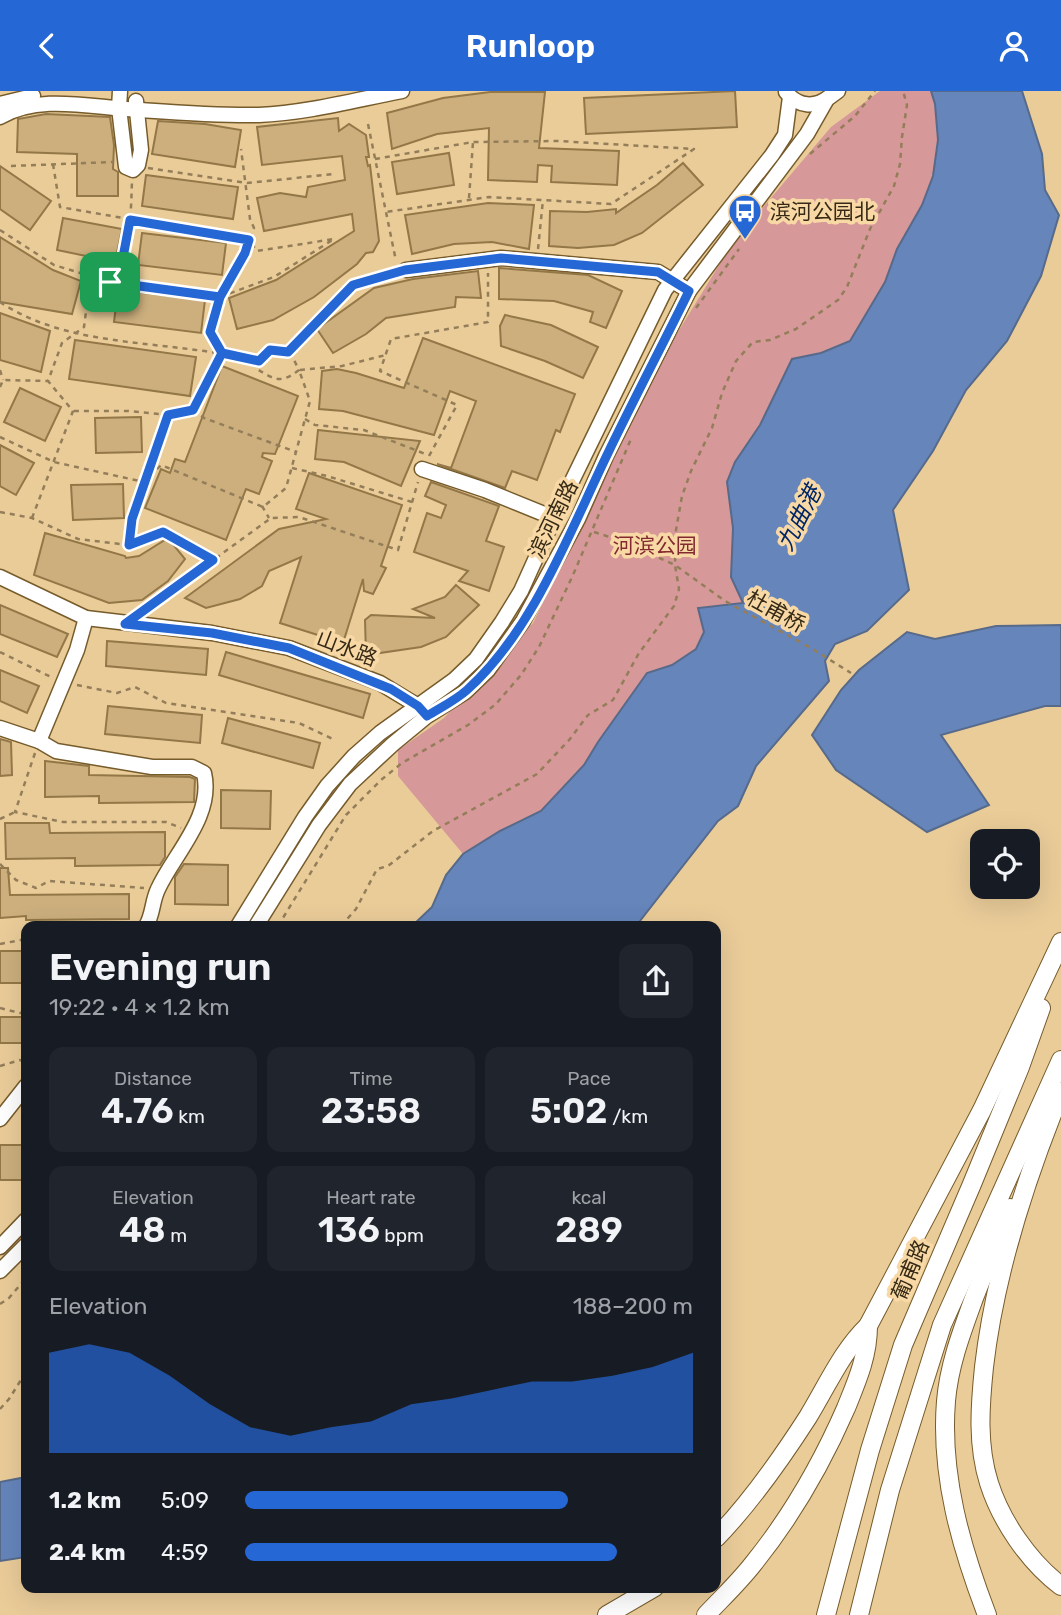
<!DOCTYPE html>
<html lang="en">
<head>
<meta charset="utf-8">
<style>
	:root { --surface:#171b24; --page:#20242c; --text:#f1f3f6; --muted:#9ea1a6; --accent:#2567d4 }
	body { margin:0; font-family:Rubik,"Noto Sans SC",sans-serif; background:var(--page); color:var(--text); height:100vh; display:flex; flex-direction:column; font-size:26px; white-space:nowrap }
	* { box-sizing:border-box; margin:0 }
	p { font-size:23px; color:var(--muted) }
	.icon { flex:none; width:38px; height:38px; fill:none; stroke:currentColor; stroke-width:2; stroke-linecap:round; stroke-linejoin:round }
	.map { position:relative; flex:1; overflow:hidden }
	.side { position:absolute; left:21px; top:830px; width:700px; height:672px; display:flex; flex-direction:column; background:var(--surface); border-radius:14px; box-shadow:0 7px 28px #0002 }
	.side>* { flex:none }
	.buttons { position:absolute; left:970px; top:738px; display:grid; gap:14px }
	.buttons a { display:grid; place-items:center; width:70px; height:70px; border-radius:14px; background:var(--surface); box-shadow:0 7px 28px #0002; font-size:35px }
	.pin { position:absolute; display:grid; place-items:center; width:60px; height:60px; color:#fff; margin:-30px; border-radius:14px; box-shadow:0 4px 10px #0006 }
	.round { display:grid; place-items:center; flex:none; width:74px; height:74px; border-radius:14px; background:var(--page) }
	.summary { display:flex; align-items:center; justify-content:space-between; height:119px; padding:0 28px }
	h1 { font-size:38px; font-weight:600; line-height:52px }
	.metrics { display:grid; grid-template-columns:repeat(3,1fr); gap:10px; height:119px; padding:7px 28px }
	.metrics div { display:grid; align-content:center; border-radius:14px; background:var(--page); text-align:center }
	.metrics b { font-size:35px; font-weight:600 }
	.metrics small { font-size:19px; font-weight:400 }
	.metrics p { font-size:19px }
	.chart { height:196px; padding:14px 28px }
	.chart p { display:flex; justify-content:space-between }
	.chart svg { width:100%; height:126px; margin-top:7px; fill:var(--accent); opacity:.7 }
	ul { padding:0 28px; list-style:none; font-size:23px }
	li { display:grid; grid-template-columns:112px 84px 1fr; align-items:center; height:52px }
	li i { height:18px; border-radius:9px; background:var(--accent) }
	header { display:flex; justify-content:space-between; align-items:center; height:91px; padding:0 28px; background:var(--accent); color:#fff; font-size:32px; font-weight:600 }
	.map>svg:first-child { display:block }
</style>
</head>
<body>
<header><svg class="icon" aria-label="back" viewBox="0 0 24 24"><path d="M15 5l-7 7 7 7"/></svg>Runloop<svg class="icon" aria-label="person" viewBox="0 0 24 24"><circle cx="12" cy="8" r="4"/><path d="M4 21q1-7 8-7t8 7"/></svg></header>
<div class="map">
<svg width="1061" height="1524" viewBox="0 0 1061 1524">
	<rect width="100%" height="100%" fill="#eacc99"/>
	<path fill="#d69898" d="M880 0H931L935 13 938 49 933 85 922 114 897 158 885 191 850 250 821 262 792 268 760 334 735 371 727 391 733 437 731 486 743 512 704 541 696 558 672 574 647 582 598 651 584 674 541 720 500 740 463 763 398 685V659L444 627 533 532 649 288 732 153 831 36Z"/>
	<g fill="#6585bb" stroke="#576a8a" stroke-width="2">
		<path d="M931 0H1022L1042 63 1045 99 1059 124 1041 185 1007 250 966 299 933 360 893 419 909 499 867 540 835 553 825 570 829 590 756 675 738 715 718 730 636 835H412L432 816 446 784 463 763 500 740 541 720 584 674 598 651 647 582 672 574 696 558 704 541 698 517 743 512 731 486 733 437 727 391 735 371 760 334 792 268 821 262 850 250 885 191 897 158 922 114 933 85 938 49 935 13Z"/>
		<path d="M1061 534V615H1045L941 644 989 714 927 741 836 679 812 644 841 599 859 579 907 541 935 548 996 535Z"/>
		<path d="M26 1386V1466L0 1470V1391Z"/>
	</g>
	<g fill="#ccaf7d" stroke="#937747" stroke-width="2">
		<path d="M735 0 737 36 586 43 584 7Z"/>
		<path d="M490 1H545L539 57 619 60 617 94 551 91 552 75 538 74 537 91 488 89 489 37 437 43 392 58 387 22 443 7Z"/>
		<path d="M46 23 110 26 114 54 113 78 118 81V105H77V63L17 61 18 28Z"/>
		<path d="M338 27 339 40 349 33 366 44 369 66H366L368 75 370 74 379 150 373 161 366 162 357 173 314 206 273 229 237 238 229 207 276 189 354 140 352 123 264 140 257 107 280 102 306 106 308 96 345 89 342 65 262 74 257 36Z"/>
		<path d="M158 30 205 33 241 39 235 76 152 63Z"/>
		<path d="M449 62 454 94 397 103 392 71Z"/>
		<path d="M683 72 703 94 642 142 614 154 578 157 549 155 550 120 587 121 616 118V122L657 94Z"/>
		<path d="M0 75 51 110 30 139 0 118Z"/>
		<path d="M146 84 238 96 233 128 142 115Z"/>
		<path d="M488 112 534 114 529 158 492 151 454 153 412 163 405 124Z"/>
		<path d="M63 127 122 138 115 171 57 159Z"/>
		<path d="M142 142 226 152 222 184 138 174Z"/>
		<path d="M0 146 53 179 81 190 72 223 0 211Z"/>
		<path d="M499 177 588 184 622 200 606 237 590 231 593 221 554 210 499 208Z"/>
		<path d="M478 180 481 207 456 206 455 216 386 227 366 243 333 262 317 238 374 197 413 188Z"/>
		<path d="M118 199 205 209 201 242 114 231Z"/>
		<path d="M0 222 50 240 41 281 0 269Z"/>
		<path d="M505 224 551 234 598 256 583 287 545 270 501 255 500 235Z"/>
		<path d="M423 247 575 303 560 341 556 339 537 389 512 380 505 397 437 373 451 377 476 310 450 300 434 344 343 320 319 318 322 280 337 278 356 282 404 297Z"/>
		<path d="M75 249 196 266 190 305 69 288Z"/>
		<path d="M222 275 298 305 275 363 263 362 262 366 272 370 259 403 246 398 226 449 145 417 161 378 170 382 175 368 185 371Z"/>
		<path d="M20 297 61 316 45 350 4 331Z"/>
		<path d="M141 326 142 361 96 362 95 327Z"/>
		<path d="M318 339 420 350 401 395 344 371 315 368Z"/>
		<path d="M0 354 34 372 16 404 0 395Z"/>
		<path d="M309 382 402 414 381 475 386 477 373 503 364 500 363 488 343 552 280 532 301 466 269 480 262 495 240 508 206 517 185 507 279 438 326 428 296 418Z"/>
		<path d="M431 391 499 415 486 450 504 456 489 500 459 490 468 480 414 461 427 422 441 427 446 414 425 405Z"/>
		<path d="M123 393 124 427 73 429 71 394Z"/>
		<path d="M45 442 125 465 126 467 139 465 168 447 185 468 168 490 142 509 109 512 34 484Z"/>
		<path d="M456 494 479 514 446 546 421 556 366 564 365 529 371 524 435 527 413 518 445 506Z"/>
		<path d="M0 514 68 543 57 566 0 543Z"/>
		<path d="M107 550 208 558 206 584 106 575Z"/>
		<path d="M226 561 370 603 363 627 219 584Z"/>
		<path d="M0 579 39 595 27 622 0 610Z"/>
		<path d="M108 615 202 624 200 652 105 643Z"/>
		<path d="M228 627 320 652 313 677 222 652Z"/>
		<path d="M0 648 11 651 12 684 0 685Z"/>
		<path d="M45 670 89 675V684L190 686 195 688 194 711 99 712V705L45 706Z"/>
		<path d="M221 699 271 700 270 738 221 737Z"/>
		<path d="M5 732H49L50 742 165 741V766L160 774 75 775V767L6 768Z"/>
		<path d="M184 773 228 774V814L175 813V786Z"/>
		<path d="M0 777H8L10 804 129 803V828L26 829V825L0 827Z"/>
		<rect x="0" y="860" width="26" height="32"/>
		<rect x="0" y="926" width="26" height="26"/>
		<rect x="0" y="1054" width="26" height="35"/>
	</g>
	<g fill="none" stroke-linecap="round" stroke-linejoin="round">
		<defs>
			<g id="minor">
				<path d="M120 0 119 17 126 76 133 79 138 74 141 59 136 10"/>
				<path d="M786 1C798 16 815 17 829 6"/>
				<path d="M0 13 33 5"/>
				<path d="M0 26C37 4 85 15 126 18 170 21 215 25 259 24 307 22 355 9 402 0"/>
				<path d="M406 179 501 167 658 181 689 200"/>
				<path d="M422 378 485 399 554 427"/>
				<path d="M0 486 86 527 212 542 289 557 380 592 418 615 423 621"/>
				<path d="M0 637 39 650 56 660 152 676H192L204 682C214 725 174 763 158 798 152 810 153 824 146 835"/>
				<path d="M39 650 77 559 86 527"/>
				<path d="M238 835 305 726 327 695 354 665 380 642 454 589 476 568 502 531 521 500 554 427 665 199 772 64 785 44 790 6"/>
				<path d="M256 835 319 734 350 693 393 653 427 625 465 601 488 579 523 530 578 428 606 365 689 200 807 43 827 8 838 0"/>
				<path d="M0 1028 26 995"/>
				<path d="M0 1156 26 1129"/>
				<path d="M0 1180 26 1154"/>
			</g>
			<g id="major">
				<path d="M1061 1001C1025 1089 995 1181 984 1276 980 1315 977 1354 989 1392 1001 1430 1029 1471 1061 1495"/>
				<path d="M716 1447C751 1411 781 1368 808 1326 827 1295 842 1260 868 1235"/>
				<path d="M607 1524 655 1496"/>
				<path d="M706 1524C722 1507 739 1491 753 1473 791 1426 822 1372 846 1317 857 1290 868 1265 868 1235L982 1019 1061 851"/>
				<path d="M826 1524 870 1359 903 1254 972 1093 1020 976 1041 917"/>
				<path d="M859 1524 890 1399 942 1234 1061 969"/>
				<path d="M987 1524C961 1456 940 1384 946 1310 949 1274 962 1240 974 1207 986 1177 997 1147 1010 1117"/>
			</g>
		</defs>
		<use href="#minor" stroke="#765b2b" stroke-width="17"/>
		<use href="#major" stroke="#765b2b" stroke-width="20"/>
		<g stroke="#947e5a" stroke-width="2.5" stroke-dasharray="5 5" stroke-linecap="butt">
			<path d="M368 33 396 170"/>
			<path d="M810 63 855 25 875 0"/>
			<path d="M375 68 473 51 558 50 694 58 611 113 489 106 386 121"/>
			<path d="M53 73 60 116 249 149 257 160 334 148 274 186 220 206 210 241 222 262 193 319 168 324"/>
			<path d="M11 75 113 71"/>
			<path d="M148 77 247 92 334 83"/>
			<path d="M469 107 473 51"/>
			<path d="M0 139 54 174 110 191 220 206 245 161 254 137 250 128 241 58"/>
			<path d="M538 158 543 109"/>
			<path d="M0 211C57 249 130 250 196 259 217 261 238 267 259 270"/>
			<path d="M696 217 739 158"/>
			<path d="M270 259 290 261 299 279C281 293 275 289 257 278L259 270Z"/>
			<path d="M288 261 353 194 392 183"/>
			<path d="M0 279 3 289"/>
			<path d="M0 296 3 289 48 290"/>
			<path d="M193 319 204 327 296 361"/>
			<path d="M305 328 315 334 364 339 428 364"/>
			<path d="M0 346 54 371 144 391 161 374 263 416 286 397 310 310 299 279 342 275 386 264"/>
			<path d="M429 365 457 314 380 280 391 248 488 231V182"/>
			<path d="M292 377 327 385 412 411"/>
			<path d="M262 415 269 427"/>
			<path d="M0 421 32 427 78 448 129 454 132 428 168 324 128 320H73"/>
			<path d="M32 427 73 320 48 290 62 252 84 236 89 198C95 196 105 194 110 191 131 176 131 114 132 90"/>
			<path d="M594 441 622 450 675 474 725 510 811 557 851 582"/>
			<path d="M129 454 163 441 213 469"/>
			<path d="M143 520 271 427 299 426 398 459 418 391"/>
			<path d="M0 561 51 586"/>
			<path d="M77 594 117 602 135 596 166 612 299 632 335 649"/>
			<path d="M35 662 15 721 63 731H166L181 737"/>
			<path d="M0 728 15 721"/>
			<path d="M0 773 16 789 36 797 49 790 144 797"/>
			<path d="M278 835 346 724 381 689 402 672 468 634 495 614 521 584 539 556 573 484 631 348"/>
			<path d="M341 835 356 818 377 778 388 775 433 740 537 683 570 648 588 624 613 609 639 562 674 515 679 498 675 474 676 439 682 405 691 380 712 337 722 302 736 270 753 251 770 249 796 238 838 209 847 196 870 138 894 95 900 73 902 46 907 14 903 0"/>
			<path d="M0 853 26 848"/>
			<path d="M0 917 20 922 26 920"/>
			<path d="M0 975 20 969 26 972"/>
			<path d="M0 1213 9 1207 26 1187"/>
			<path d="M0 1318 9 1308 26 1281"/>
		</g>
		<use href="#minor" stroke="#fff" stroke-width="14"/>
		<use href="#major" stroke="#fff" stroke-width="18"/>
	</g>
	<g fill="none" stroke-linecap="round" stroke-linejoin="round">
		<defs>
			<path id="route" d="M110 191 220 206 210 241 222 262 193 319 168 324 132 428 129 454 163 441 213 469 125 533 212 542 289 557 391 598 418 615 427 625C440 617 456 609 467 599 533 540 570 440 608 362 634 308 662 255 689 200L658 181 501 167 405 179 353 194 288 261 270 259 259 270 222 262 210 241 220 206 245 162 249 149 130 129 121 177 110 191"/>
		</defs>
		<use href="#route" stroke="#fff" stroke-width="14"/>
		<use href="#route" stroke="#2567d4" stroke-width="9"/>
	</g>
	<defs>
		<symbol id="bus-pin" viewBox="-11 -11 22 30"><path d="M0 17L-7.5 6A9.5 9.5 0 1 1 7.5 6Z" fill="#2567d4" stroke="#f8d9a6"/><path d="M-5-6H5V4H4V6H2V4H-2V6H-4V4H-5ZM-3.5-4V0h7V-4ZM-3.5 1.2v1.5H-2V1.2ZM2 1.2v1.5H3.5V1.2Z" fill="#fff"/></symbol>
	</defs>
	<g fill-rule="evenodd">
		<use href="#bus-pin" x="726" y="101" width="38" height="52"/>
	</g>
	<g text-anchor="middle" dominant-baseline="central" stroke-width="7" stroke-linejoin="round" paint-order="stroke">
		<g font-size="21" fill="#362a16" stroke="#f8d9a6" text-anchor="start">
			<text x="770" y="120">滨河公园北</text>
		</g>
		<g font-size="21" fill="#362a16" stroke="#f8d9a6">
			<text transform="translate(553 428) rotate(-64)">滨河南路</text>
			<text transform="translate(776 520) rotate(29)">杜甫桥</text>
			<text transform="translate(347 557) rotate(21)">山水路</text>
			<text transform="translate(910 1179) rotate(-67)">葡甫路</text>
		</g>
		<g font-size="21" fill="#822a30" stroke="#f8d9a6">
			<text x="655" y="454">河滨公园</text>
		</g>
		<g font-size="23" font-style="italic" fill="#002666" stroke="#f8d9a6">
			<text transform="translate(799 427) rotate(-63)">九曲港</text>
		</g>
	</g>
</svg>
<div class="buttons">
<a><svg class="icon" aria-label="locate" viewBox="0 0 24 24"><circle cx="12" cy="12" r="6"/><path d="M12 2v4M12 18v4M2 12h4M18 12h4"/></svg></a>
</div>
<div class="pin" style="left:110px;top:191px;background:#1e9e55"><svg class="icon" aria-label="arrive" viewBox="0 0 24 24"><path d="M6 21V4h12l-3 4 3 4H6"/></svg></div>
<section class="side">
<div class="summary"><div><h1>Evening run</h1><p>19:22 · 4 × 1.2 km</p></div><a class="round"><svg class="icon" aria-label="share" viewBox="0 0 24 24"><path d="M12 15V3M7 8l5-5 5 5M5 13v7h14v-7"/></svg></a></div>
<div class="metrics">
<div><p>Distance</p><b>4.76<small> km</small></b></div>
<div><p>Time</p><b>23:58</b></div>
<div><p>Pace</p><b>5:02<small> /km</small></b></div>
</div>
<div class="metrics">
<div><p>Elevation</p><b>48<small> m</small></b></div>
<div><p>Heart rate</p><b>136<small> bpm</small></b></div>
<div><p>kcal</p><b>289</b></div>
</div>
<div class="chart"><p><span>Elevation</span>188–200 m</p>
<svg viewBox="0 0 160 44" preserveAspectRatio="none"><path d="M0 44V9L10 6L20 9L30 17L40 27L50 35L60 38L70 35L80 33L90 27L100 25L110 22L120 19L130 19L140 17L150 14L160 9V44z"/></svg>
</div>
<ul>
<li><b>1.2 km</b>5:09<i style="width:72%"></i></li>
<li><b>2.4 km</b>4:59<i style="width:83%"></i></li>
</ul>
</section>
</div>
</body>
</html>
